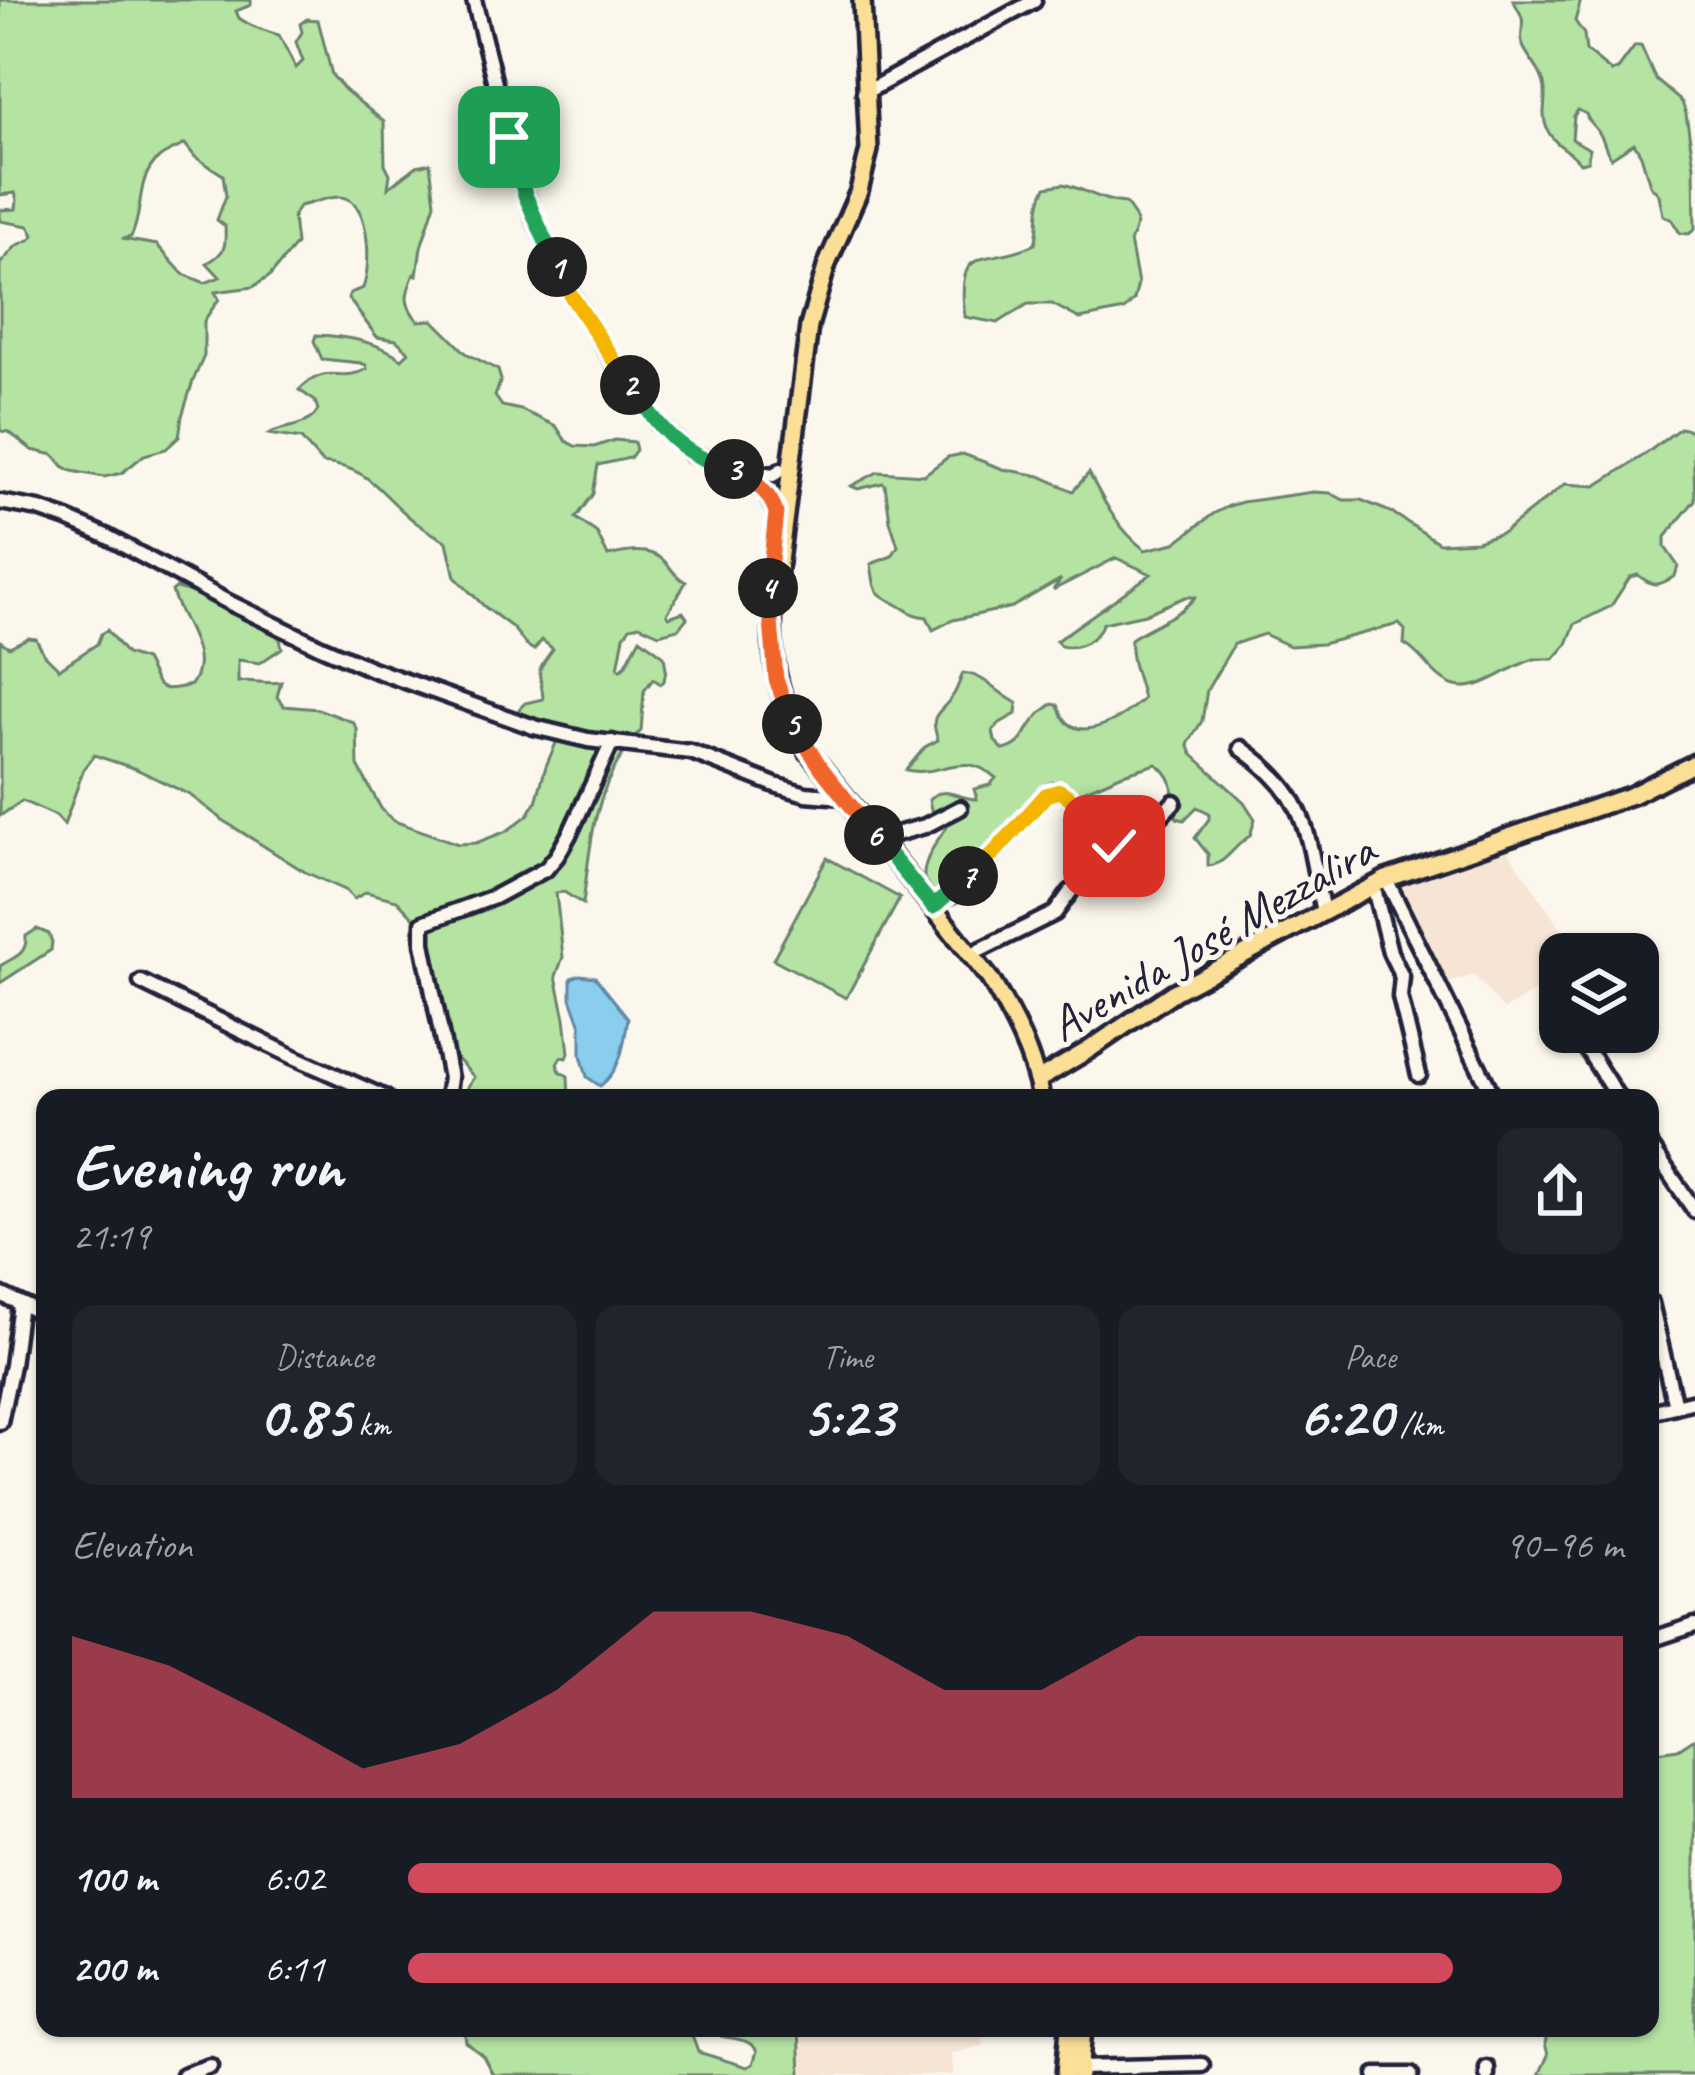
<!DOCTYPE html>
<html lang="en">
<head>
<meta charset="utf-8">
<style>
	:root { --surface:#171b24; --page:#20242c; --text:#f1f3f6; --muted:#9ea1a6; --accent:#d1495b }
	body { margin:0; font-family:Caveat,sans-serif; background:var(--page); color:var(--text); height:100vh; display:flex; flex-direction:column; font-size:45px; white-space:nowrap }
	* { box-sizing:border-box; margin:0 }
	p { font-size:39px; color:var(--muted) }
	.icon { flex:none; width:66px; height:66px; fill:none; stroke:currentColor; stroke-width:2; stroke-linecap:round; stroke-linejoin:round }
	.map { position:relative; flex:1; overflow:hidden }
	.side { position:absolute; left:36px; top:1089px; width:1623px; height:948px; display:flex; flex-direction:column; background:var(--surface); border-radius:24px; box-shadow:0 3px 9px #0004 }
	.side>* { flex:none }
	.tools { position:absolute; left:1539px; top:933px; display:grid; gap:24px }
	.tools a { display:grid; place-items:center; width:120px; height:120px; border-radius:24px; background:var(--surface); box-shadow:0 3px 9px #0004; font-size:60px }
	.pin { position:absolute; display:grid; place-items:center; width:102px; height:102px; color:#fff; margin:-51px; border-radius:24px; box-shadow:0 6px 18px #0006 }
	.km { position:absolute; width:60px; height:60px; margin:-30px; border-radius:50%; background:#222; color:#fff; font-size:33px; line-height:60px; text-align:center }
	.round { display:grid; place-items:center; flex:none; width:126px; height:126px; border-radius:24px; background:var(--page) }
	.headline { display:flex; align-items:center; justify-content:space-between; height:204px; padding:0 36px }
	h1 { font-size:66px; font-weight:700; line-height:90px }
	.figures { display:grid; grid-template-columns:repeat(3,1fr); gap:18px; height:204px; padding:12px 36px }
	.figures div { display:grid; align-content:center; border-radius:24px; background:var(--page); text-align:center }
	.figures b { font-size:60px; font-weight:700 }
	.figures small { font-size:33px; font-weight:400 }
	.figures p { font-size:33px }
	.chart { height:336px; padding:24px 36px }
	.chart p { display:flex; justify-content:space-between }
	.chart svg { width:100%; height:216px; margin-top:12px; fill:var(--accent); opacity:.7 }
	ul { padding:0 36px; list-style:none; font-size:39px }
	li { display:grid; grid-template-columns:192px 144px 1fr; align-items:center; height:90px }
	li i { height:30px; border-radius:15px; background:var(--accent) }
	.map>svg:first-child { display:block }
</style>
</head>
<body>
<div class="map">
<svg width="1695" height="2075" viewBox="0 0 1695 2075">
	<rect width="100%" height="100%" fill="#fbf7ec"/>
	<filter id="ink" filterUnits="userSpaceOnUse"><feTurbulence type="fractalNoise" baseFrequency=".00833" numOctaves="2"/><feDisplacementMap in="SourceGraphic" scale="24" xChannelSelector="R" yChannelSelector="G"/><feConvolveMatrix kernelMatrix="1 2 1 2 8 2 1 2 1" color-interpolation-filters="sRGB"/></filter>
	<g filter="url(#ink)">
		<g fill="#f6e5d4">
			<path d="M1507 849 1578 954H1560V976L1504 1010 1474 975 1442 985 1392 888 1400 882Z"/>
			<path d="M794 2028H1064L982 2035 984 2045 951 2054 954 2075H799Z"/>
		</g>
		<g fill="#b4e3a2" stroke="#6b826e" stroke-width="3" fill-rule="evenodd">
			<path d="M0 0H251V5L236 11 239 18C251 27 266 31 279 35L296 68 303 61 296 42 302 32 300 24 307 19 318 20 332 75 345 90 384 122 385 164 390 174 388 188 417 166 430 163 435 203 421 247 417 275 414 274C405 295 403 303 418 321L433 320 466 353 498 370 501 380 495 396 502 406 521 410 556 426 566 441 575 446 594 447 615 440 634 442 636 450 630 458 598 465 593 494 576 518 597 533 608 556C625 552 647 547 662 559 672 567 673 576 686 582L667 614 669 617 683 612 687 618 678 629 659 634 639 625 630 627 624 636 618 668 620 670 625 666 640 638 664 656 666 669 664 681 661 684 653 679 644 691 641 731 633 738 617 745 616 750 623 754C592 800 590 850 583 904L564 892 556 893 563 957 556 976 565 1018 569 1053 567 1058 561 1057 557 1064 560 1071 568 1076 569 1098H466L467 1088 474 1077 450 1051 417 921 397 900 366 892 354 899 345 890 305 872 227 823 190 795 136 769 94 755 84 768 64 825 56 816 22 801 0 816V641L9 647 28 638 36 639 44 654 59 669 97 644 101 634 107 630 126 654 145 660C160 688 155 694 191 685 213 655 180 622 172 591L176 588 194 593 237 615 260 620 280 639 282 648 260 663 238 660V682C252 679 266 685 281 682L277 697 284 706 318 709 353 722 357 729 358 766 382 810 394 821 458 844 476 843 507 831 528 815 536 802 546 766 556 743C545 729 523 729 519 709L525 703 543 699C541 668 532 677 553 649L542 640 534 650 526 645 513 628 485 607 455 577 447 542C436 535 423 529 413 520 377 491 372 468 322 463L301 439 268 434C286 425 308 428 318 410L315 401 299 390C328 361 339 384 367 369L366 365 361 363 322 359 314 341 316 335C346 336 377 341 402 359L409 352 396 340 377 337 348 298 350 293 363 288C371 268 371 208 346 198 334 194 312 204 299 206L293 217 296 244 270 276 253 287 215 292 219 299 204 321V356L193 381 182 416 179 437 166 449 144 455 122 473 104 477 72 471 63 466 54 455 32 450 9 432 0 431V264L16 246 31 239 34 235 29 226 0 221V210L16 209 17 200 15 193 0 195ZM185 144 195 157 223 175 226 196 217 220 225 226C226 246 226 253 207 263L220 277 205 283 183 274 157 245 122 239 131 237C144 213 135 179 158 159 165 152 177 149 185 144Z"/>
			<path d="M1513 0H1581L1575 21 1584 34 1586 51 1611 71 1618 69 1635 46H1641L1656 80 1682 102 1686 114 1694 166 1695 229 1689 234 1680 233 1672 220 1663 215 1659 195 1650 185 1641 155 1634 143 1611 158C1606 151 1605 145 1602 138 1598 128 1589 125 1586 114L1578 110 1574 116 1572 139 1589 149 1588 161 1580 163C1570 149 1554 146 1547 129 1541 114 1546 104 1545 90 1544 73 1530 61 1523 46 1519 36 1524 27 1522 18 1520 11 1516 6 1513 0Z"/>
			<path d="M1063 184C1085 189 1103 202 1125 203 1138 217 1139 225 1130 241L1138 284 1134 300 1124 310 1080 319 1052 304H1028L998 323 965 317C955 239 985 268 1035 244 1041 224 1035 206 1046 187Z"/>
			<path d="M1680 428 1690 430 1693 435 1695 500 1665 537V547L1678 566 1675 576C1659 586 1654 588 1638 575L1630 577 1611 606 1575 624 1567 644 1554 659C1551 659 1537 659 1535 659 1510 665 1481 693 1455 686 1434 680 1423 654 1404 644L1405 630 1399 624 1322 644 1290 646 1264 634 1234 644 1207 690 1202 721 1188 744 1192 754 1244 802 1255 819 1250 836C1235 844 1226 865 1208 866V854L1195 838 1209 819V813L1197 807 1184 820 1177 818C1167 798 1182 784 1157 764L1123 774 1064 799 1033 795 1031 802C1017 818 1000 835 989 853 979 870 977 888 961 900 944 913 924 897 924 877 923 860 937 840 947 827L932 814 929 800C941 784 960 799 977 799L974 789 990 785 996 778C961 748 943 778 906 770L925 747 938 740C928 711 940 716 954 694 958 687 960 680 963 673 985 675 998 694 1017 703L1016 714 1000 723 993 731 995 741 1004 750C1025 745 1024 731 1037 717 1041 712 1047 708 1052 704L1058 705C1071 751 1120 720 1143 699 1139 679 1129 660 1131 639 1152 624 1178 618 1195 597H1185L1145 614 1103 623C1096 639 1081 650 1061 646L1056 641 1151 574 1116 558 1053 590 1061 579 1012 607 953 620 933 630 927 617C913 616 910 612 898 605 872 591 876 594 871 564L892 556 898 546 890 521 885 485 883 483 858 489 851 486 878 472 924 475 948 457 963 454 1003 469 1040 476 1073 491 1089 473C1105 504 1118 529 1145 550L1175 543 1213 514 1229 506 1242 502 1313 492 1330 493 1344 500H1361L1393 513 1439 543 1477 541 1504 532 1565 484 1596 486 1644 455Z"/>
			<path d="M827 858 900 898 846 998 773 959Z"/>
			<path d="M37 929 49 934 52 942 51 950 0 983V966C13 957 27 956 26 936Z"/>
			<path d="M1695 1738V2075H1539L1548 2055 1545 2043 1549 2028H1650V1753L1678 1749Z"/>
			<path d="M464 2028H689L698 2052 747 2067 753 2064 757 2051C751 2039 734 2039 721 2036L718 2028H799L801 2075H493L483 2056 466 2042Z"/>
		</g>
		<path fill="#8bcdec" stroke="#6189a5" stroke-width="3" d="M580 975 595 977 628 1018C624 1043 622 1070 600 1086L587 1077 581 1055V1026L571 998V978Z"/>
		<g fill="none" stroke-linecap="round" stroke-linejoin="round">
			<defs>
				<g id="minor">
					<path d="M474 0 515 163 534 218 573 297 616 366 658 424 690 453 738 470 773 475 781 470"/>
					<path d="M864 93 1034 1"/>
					<path d="M739 471 766 493 776 513"/>
					<path d="M0 502 39 509 65 518 106 536 228 602 321 647 372 669 534 727 588 740 691 752 775 785 806 794 843 797"/>
					<path d="M1241 748C1311 798 1306 833 1323 912"/>
					<path d="M878 839 925 826 960 808"/>
					<path d="M1386 879 1494 1098"/>
					<path d="M1373 885 1390 952 1402 977 1400 997 1419 1075"/>
					<path d="M933 907 995 853 1045 795 1054 791 1065 793 1107 840 1121 848 1133 845 1174 802"/>
					<path d="M972 954 1055 913 1071 891"/>
					<path d="M141 982 294 1057 386 1098"/>
					<path d="M1558 1015 1560 1017"/>
					<path d="M1576 1032 1618 1098"/>
					<path d="M447 1098 450 1078 423 943V923L494 897 546 869 557 856 571 831 612 742"/>
					<path d="M1650 1145 1695 1211"/>
					<path d="M0 1294 45 1315"/>
					<path d="M1651 1303 1675 1406"/>
					<path d="M1650 1412 1695 1401"/>
					<path d="M0 1422 12 1365 20 1304"/>
					<path d="M1650 1640 1695 1625"/>
					<path d="M1079 2068 1202 2065"/>
					<path d="M1487 2068V2075"/>
					<path d="M183 2075 210 2066"/>
					<path d="M1376 2075H1411"/>
				</g>
				<g id="major">
					<path d="M862 0 869 150 859 191 827 264 809 326 773 609C769 661 780 706 808 751L990 979C1013 1017 1033 1055 1041 1098"/>
					<path d="M1038 1080 1090 1049 1174 992 1386 879 1632 795 1695 763"/>
					<path d="M1065 2075 1069 2028"/>
					<path d="M1079 2075 1083 2028"/>
				</g>
			</defs>
			<use href="#minor" stroke="#22223b" stroke-width="21"/>
			<use href="#major" stroke="#22223b" stroke-width="24"/>
			<use href="#minor" stroke="#fbf7ec" stroke-width="12"/>
			<use href="#major" stroke="#fbdf96" stroke-width="15"/>
		</g>
	</g>
	<g fill="none" stroke-linecap="round" stroke-linejoin="round" filter="url(#ink)">
		<defs>
			<path id="split-1" d="M509 137 525 195 557 267"/>
			<path id="split-2" d="M557 267 572 297 630 385"/>
			<path id="split-3" d="M630 385C660 428 680 457 734 469"/>
			<path id="split-4" d="M734 469C752 478 771 493 776 513L768 588"/>
			<path id="split-5" d="M768 588 776 679 792 724"/>
			<path id="split-6" d="M792 724 822 769 874 835"/>
			<path id="split-7" d="M874 835 933 907 968 876"/>
			<path id="split-8" d="M968 876 994 853 1046 795 1060 791 1069 797"/>
			<path id="split-9" d="M1069 797 1114 846"/>
		</defs>
		<use href="#split-1" stroke="#fff" stroke-width="24"/>
		<use href="#split-2" stroke="#fff" stroke-width="24"/>
		<use href="#split-3" stroke="#fff" stroke-width="24"/>
		<use href="#split-4" stroke="#fff" stroke-width="24"/>
		<use href="#split-5" stroke="#fff" stroke-width="24"/>
		<use href="#split-6" stroke="#fff" stroke-width="24"/>
		<use href="#split-7" stroke="#fff" stroke-width="24"/>
		<use href="#split-8" stroke="#fff" stroke-width="24"/>
		<use href="#split-9" stroke="#fff" stroke-width="24"/>
		<use href="#split-1" stroke="#22a559" stroke-width="15"/>
		<use href="#split-2" stroke="#f5b400" stroke-width="15"/>
		<use href="#split-3" stroke="#22a559" stroke-width="15"/>
		<use href="#split-4" stroke="#f0652b" stroke-width="15"/>
		<use href="#split-5" stroke="#f0652b" stroke-width="15"/>
		<use href="#split-6" stroke="#f0652b" stroke-width="15"/>
		<use href="#split-7" stroke="#22a559" stroke-width="15"/>
		<use href="#split-8" stroke="#f5b400" stroke-width="15"/>
		<use href="#split-9" stroke="#f5b400" stroke-width="15"/>
	</g>
	<g text-anchor="middle" dominant-baseline="central" stroke-width="10" stroke-linejoin="round" paint-order="stroke">
		<g font-size="48" fill="#22223b" stroke="#fbf7ec">
			<text transform="translate(1212 937) rotate(-30)">Avenida José Mezzalira</text>
		</g>
	</g>
</svg>
<div class="tools">
<a><svg class="icon" aria-label="layers" viewBox="0 0 24 24"><path d="M12 4l9 5-9 5-9-5zM3 14l9 5 9-5"/></svg></a>
</div>
<div class="pin" style="left:509px;top:137px;background:#1e9e55"><svg class="icon" aria-label="arrive" viewBox="0 0 24 24"><path d="M6 21V4h12l-3 4 3 4H6"/></svg></div>
<div class="pin" style="left:1114px;top:846px;background:#d93025"><svg class="icon" aria-label="check" viewBox="0 0 24 24"><path d="M5 12l5 5 9-10"/></svg></div>
<b class="km" style="left:557px;top:267px">1</b>
<b class="km" style="left:630px;top:385px">2</b>
<b class="km" style="left:734px;top:469px">3</b>
<b class="km" style="left:768px;top:588px">4</b>
<b class="km" style="left:792px;top:724px">5</b>
<b class="km" style="left:874px;top:835px">6</b>
<b class="km" style="left:968px;top:876px">7</b>
<section class="side">
<div class="headline"><div><h1>Evening run</h1><p>21:19</p></div><a class="round"><svg class="icon" aria-label="share" viewBox="0 0 24 24"><path d="M12 15V3M7 8l5-5 5 5M5 13v7h14v-7"/></svg></a></div>
<div class="figures">
<div><p>Distance</p><b>0.85<small> km</small></b></div>
<div><p>Time</p><b>5:23</b></div>
<div><p>Pace</p><b>6:20<small> /km</small></b></div>
</div>
<div class="chart"><p><span>Elevation</span>90–96 m</p>
<svg viewBox="0 0 160 44" preserveAspectRatio="none"><path d="M0 44V11L10 17L20 27L30 38L40 33L50 22L60 6L70 6L80 11L90 22L100 22L110 11L120 11L130 11L140 11L150 11L160 11V44z"/></svg>
</div>
<ul>
<li><b>100 m</b>6:02<i style="width:95%"></i></li>
<li><b>200 m</b>6:11<i style="width:86%"></i></li>
</ul>
</section>
</div>
</body>
</html>
